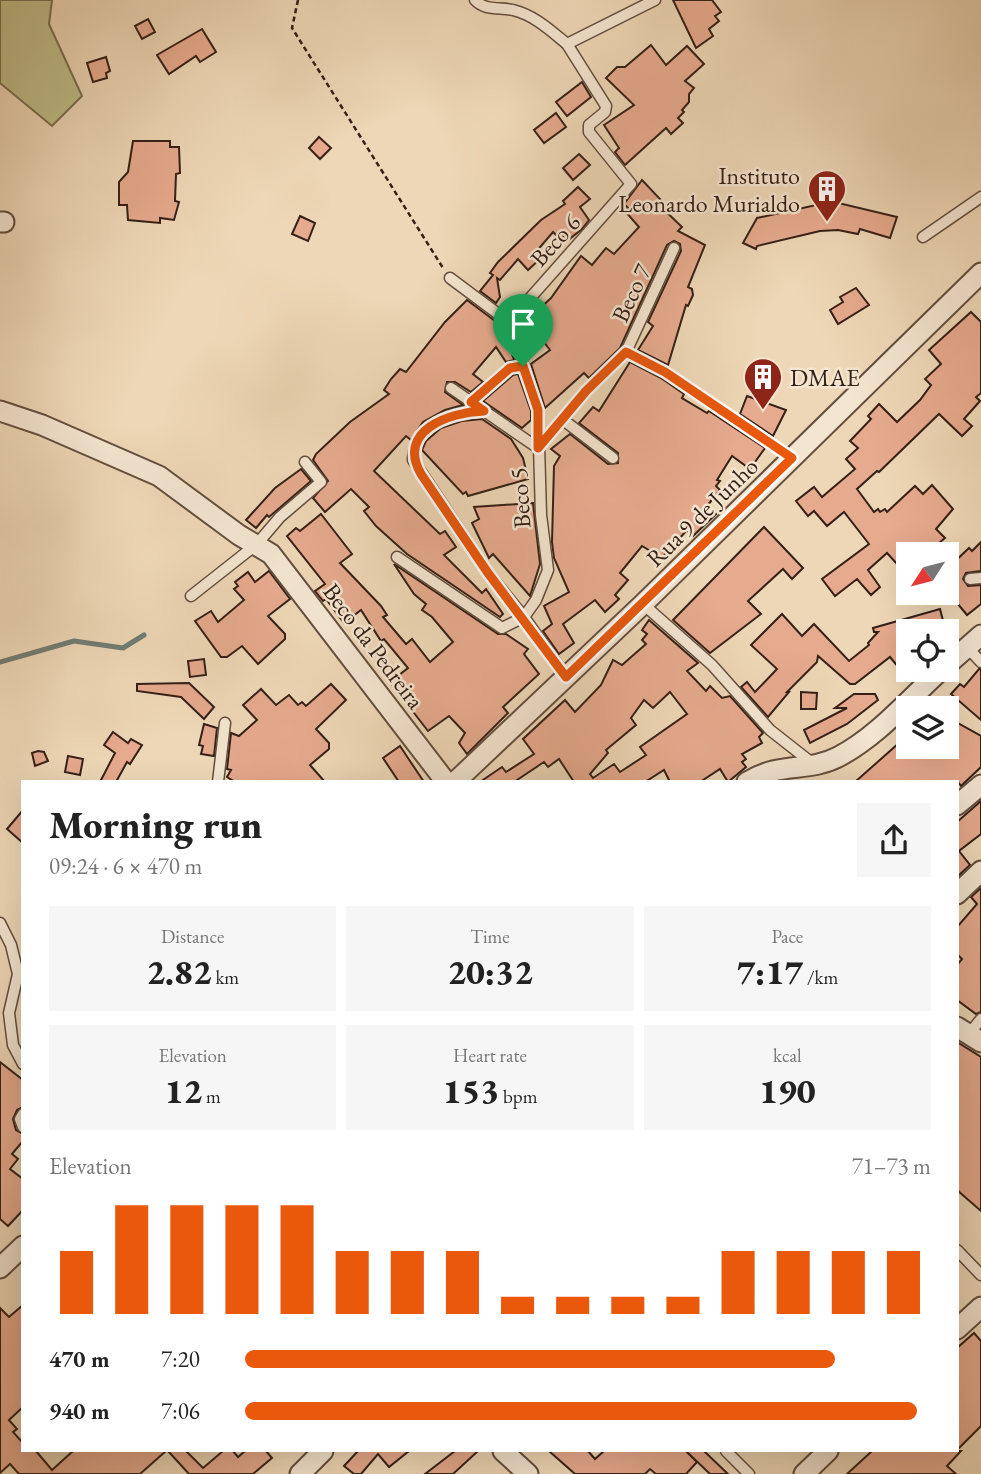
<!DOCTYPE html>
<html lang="en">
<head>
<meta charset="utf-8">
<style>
	:root { --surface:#fff; --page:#f6f6f6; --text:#222; --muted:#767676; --accent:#ea580c }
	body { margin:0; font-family:"EB Garamond",serif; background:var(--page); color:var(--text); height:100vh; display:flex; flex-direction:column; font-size:26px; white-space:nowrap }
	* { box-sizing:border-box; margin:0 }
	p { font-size:23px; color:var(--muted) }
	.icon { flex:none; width:38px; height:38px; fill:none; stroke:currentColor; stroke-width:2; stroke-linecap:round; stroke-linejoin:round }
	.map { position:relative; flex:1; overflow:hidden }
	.sheet { position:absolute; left:21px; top:780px; width:938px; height:672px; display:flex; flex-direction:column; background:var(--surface); border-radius:0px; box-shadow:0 7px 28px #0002 }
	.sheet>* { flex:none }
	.needle { width:46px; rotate:234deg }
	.tools { position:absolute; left:896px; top:542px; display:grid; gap:14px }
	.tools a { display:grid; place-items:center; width:63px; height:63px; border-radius:0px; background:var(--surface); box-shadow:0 7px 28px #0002; font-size:35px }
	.pin { position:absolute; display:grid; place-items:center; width:60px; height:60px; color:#fff; margin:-72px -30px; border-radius:50% 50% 50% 0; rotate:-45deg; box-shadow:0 0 7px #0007 }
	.pin .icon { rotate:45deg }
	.round { display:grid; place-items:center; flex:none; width:74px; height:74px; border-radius:0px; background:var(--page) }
	.overview { display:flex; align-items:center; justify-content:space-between; height:119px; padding:0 28px }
	h1 { font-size:38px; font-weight:800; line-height:52px }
	.figures { display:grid; grid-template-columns:repeat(3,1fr); gap:10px; height:119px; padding:7px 28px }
	.figures div { display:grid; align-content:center; border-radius:0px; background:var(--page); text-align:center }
	.figures b { font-size:35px; font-weight:800 }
	.figures small { font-size:19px; font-weight:400 }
	.figures p { font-size:19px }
	.chart { height:196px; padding:14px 28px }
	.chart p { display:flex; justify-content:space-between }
	.chart svg { width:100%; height:126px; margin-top:7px; stroke:var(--accent); stroke-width:6 }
	ul { padding:0 28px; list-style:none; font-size:23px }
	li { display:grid; grid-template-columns:112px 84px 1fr; align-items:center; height:52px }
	li i { height:18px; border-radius:9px; background:var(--accent) }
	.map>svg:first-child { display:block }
</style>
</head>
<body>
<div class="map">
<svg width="981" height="1474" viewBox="0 0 981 1474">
	<rect width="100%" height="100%" fill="#eed7b6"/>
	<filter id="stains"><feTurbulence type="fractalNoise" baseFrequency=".00286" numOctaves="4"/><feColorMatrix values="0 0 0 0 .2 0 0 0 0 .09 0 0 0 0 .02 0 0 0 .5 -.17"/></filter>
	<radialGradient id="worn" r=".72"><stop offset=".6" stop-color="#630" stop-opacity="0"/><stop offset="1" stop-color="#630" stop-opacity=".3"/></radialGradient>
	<path fill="#bfbd89" stroke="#7a6e50" stroke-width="2" d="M0 0H52L49 24 82 96 52 126 0 83Z"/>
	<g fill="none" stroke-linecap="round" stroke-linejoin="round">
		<path stroke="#717c74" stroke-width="5" d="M0 662 74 641 123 648 144 635"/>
	</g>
	<g fill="#e6aa8e" stroke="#352016" stroke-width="2" fill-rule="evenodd">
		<path d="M673 0H712L721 12 715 16 719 21 709 29 713 36 696 48Z"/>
		<path d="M148 19 155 32 142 39 135 26Z"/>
		<path d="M202 29 216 52 200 62 196 56 169 74 157 55Z"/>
		<path d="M651 45 666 65 687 46 704 64 685 81 694 88 689 94V102L682 110 684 112 678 118 683 123 671 134 666 128 625 165 615 152 619 148 604 125 634 105 606 78 617 67H625Z"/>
		<path d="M106 57 110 71 106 73 107 78 93 82 87 63Z"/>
		<path d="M582 82 591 97 567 116 556 102Z"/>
		<path d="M556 113 566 127 544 143 534 130Z"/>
		<path d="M319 137 331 148 320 159 309 148Z"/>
		<path d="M133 141H170V147H179L180 173 176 174 175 201 179 202 174 220 160 218V223L128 220 127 205H119V182L128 172Z"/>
		<path d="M579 154 590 165 573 180 563 168Z"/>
		<path d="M642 180 660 199 656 202 682 227 678 231 705 245 688 287 692 289 693 295 688 306 686 305 668 365 638 350 653 326 648 322 681 251 680 244 674 241 667 245 620 348 589 378 584 373 545 408 531 364 550 350 530 324 542 314 538 310 551 298 581 256 592 265 606 248 614 254 639 227 625 211 628 208 624 204Z"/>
		<path d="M578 187 590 199 580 207 589 220 582 229 567 241 560 232 556 235 553 232 535 253 540 259 528 270 518 259 500 280 497 278 500 297 496 303 480 291 493 275 490 273 498 262 541 220 565 204 563 201Z"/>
		<path d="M821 195H834V202L897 217 890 238 860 229 858 234 838 230 820 231 757 246 756 249 743 243 757 218 821 204Z"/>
		<path d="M300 216 315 223 308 241 292 234Z"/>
		<path d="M856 288 869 305 838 324 830 310 843 302 840 297Z"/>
		<path d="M467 300 503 327 514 360 506 362 496 347 473 374 483 382 471 392 455 382H447L445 392 463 405 445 410 423 422 411 440 406 436 374 471 440 534 445 531 456 547 444 555 482 593 486 589 503 614 500 617 407 554 376 526 364 511 369 507 351 489 325 512 313 498 328 481 313 460 316 454 350 422 389 394 384 390 391 379 400 369 406 372 445 322Z"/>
		<path d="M971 312 981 322V393L976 397 980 401 964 419 972 426 962 436 939 414 879 472 877 471 857 489 874 512 878 509 880 512 885 509 887 512 915 486 923 494 932 485 953 509 936 529 945 538 925 555H908V576L887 553 868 570 880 587 871 595 857 579 835 596 822 579 869 544 844 512 827 526 814 511 808 516 796 501 814 487 822 497 855 469 846 459 858 448 850 441 871 419 868 416 879 404 897 422 920 400 931 385 925 379 941 364 929 350Z"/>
		<path d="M630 362 661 378 684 394 682 398 707 413 709 411 765 448 750 469 732 456 717 480 720 481 716 486 720 490 707 506 716 514 693 536 687 530 662 558 642 546 620 573 628 580 615 595 619 599 605 612 595 600 563 624 574 643 559 654 543 631 552 624 544 606 569 592 554 558 552 542 554 466 560 456 551 449 570 434 608 464 618 463V453L579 423 593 407 599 411Z"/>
		<path d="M518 374 531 411V420L522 428 483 401 513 375Z"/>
		<path d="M747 396 786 410 773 436 740 414Z"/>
		<path d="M482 419 511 439 523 458 528 479 468 496 466 492 463 494 422 450 426 441 441 428 462 421Z"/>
		<path d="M301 469 311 481 269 517 267 515 256 528 246 520 275 488Z"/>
		<path d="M533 503 540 564 530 596 493 554 489 558 472 523 479 519 474 507Z"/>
		<path d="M321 514 352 554 340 563 381 606 387 615 383 617 406 644 412 639 430 662 453 642 432 617 422 610 426 604 414 594 394 564 498 634H506L528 649 524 654 539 674 503 707 508 713 467 754 459 743 465 733 449 716 428 731 390 682 408 668 384 639 381 641 361 610 344 623 326 599 323 601 315 591 325 584 287 536 296 528 300 531Z"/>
		<path d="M764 527 803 568 792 579 783 569 748 601 761 614 710 653 673 620Z"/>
		<path d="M981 542V571L966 573 963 579 968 586 981 585V604L967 615 947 591V569L969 548 972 551Z"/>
		<path d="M269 571 290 599 268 616 285 634V639L258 664 242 646 227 657H221L195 621 211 611 218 622 244 600 234 589 238 586 235 582 248 572 255 582Z"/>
		<path d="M940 609 946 632H908V679L890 657 855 684H850L818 656 817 662 787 692H789L768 717 741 687 747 682 755 692 777 669 751 645 782 614 802 636 814 624 849 661 869 645 868 643 878 632H874L873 628Z"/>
		<path d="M649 620 698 663 687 671 706 691 710 686 722 698 730 696 763 733 759 737 762 743 742 754 746 759 742 762 746 767 728 782 720 769 700 782H670L664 770 645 782H574L559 759 548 767 544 762 514 782H480L502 767 506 772 534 754 523 739 565 700 575 712 601 685 613 660 622 665 646 644 642 640 647 634 642 630ZM670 692 687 714 640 747 646 755 620 772 614 764 593 778 590 774 608 753 606 750 636 725 631 718 644 700 653 708Z"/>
		<path d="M204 659 206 675 190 677 188 661Z"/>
		<path d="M979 669H981V720L951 694 960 684 964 687Z"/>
		<path d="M189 683 214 707 204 719 181 697 137 691V684Z"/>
		<path d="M331 684 346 700 316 729 329 743V749L310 765 325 782H235L227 777 231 770 227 769 231 733 239 736 257 720 243 705 261 689 276 705 289 695 298 705 302 702 306 706Z"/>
		<path d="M801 692 817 693 816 709H801Z"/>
		<path d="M854 694H875L878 700 847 724 810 743 804 730 847 708H835Z"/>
		<path d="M947 717 981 736V767L961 786 958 782H855L908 735V747H947Z"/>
		<path d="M204 724 217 728 214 756 201 754 203 746 199 745Z"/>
		<path d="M113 732 128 743 131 739 142 745 130 764 127 762 116 782H100L115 753 104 745Z"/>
		<path d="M400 746 424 782H399L383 758Z"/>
		<path d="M38 751 44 752 48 761 35 766 32 753Z"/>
		<path d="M68 756 83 759 80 775 65 772Z"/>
		<path d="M981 801V834L959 851 970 865 957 877V822Z"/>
		<path d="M23 810V843L7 829Z"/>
		<path d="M981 888V1012L976 1014 957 1000V965L962 959 957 954V927L977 904 971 897Z"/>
		<path d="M957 1042 981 1057V1211L957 1190Z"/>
		<path d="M0 1062 23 1080V1107L17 1110 13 1119 16 1130 23 1134V1141L12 1154 18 1159 10 1169 23 1179V1210L8 1226 0 1219Z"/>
		<path d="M23 1305V1407L9 1420 17 1429 13 1432 23 1443V1451H36L52 1470 73 1451H166L140 1474H19L10 1464 0 1473V1308L9 1317Z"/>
		<path d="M974 1333 981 1341V1426L957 1450V1348Z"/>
		<path d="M168 1451H186L203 1468 223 1451H233L238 1457 245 1451H266L272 1458 253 1474H189Z"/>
		<path d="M358 1451H409L389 1467 378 1454 361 1474H354L344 1466Z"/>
		<path d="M455 1451H478L453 1474H425Z"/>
		<path d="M549 1451H588L595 1459 604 1451H686L697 1462 686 1474H656L650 1469 645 1474H575Z"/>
		<path d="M686 1451H704L728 1474H710Z"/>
		<path d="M872 1451H961L947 1466 956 1474H847Z"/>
	</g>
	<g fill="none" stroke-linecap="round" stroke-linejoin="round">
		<defs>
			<g id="lane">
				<path d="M475 0C485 11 499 7 513 10 534 15 550 30 567 44"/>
				<path d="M923 237 981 197"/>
				<path d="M509 322 631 184 589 132V125L605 112 606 106 567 44 655 0"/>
				<path d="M626 352 665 372 792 458"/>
				<path d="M451 388 538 448"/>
				<path d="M471 402 510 368 523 366"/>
				<path d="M484 411C453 411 414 423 413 460L488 573 524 617 566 677"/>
				<path d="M562 419 613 458"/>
				<path d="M538 448 586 391 626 352 674 248"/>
				<path d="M397 557 502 628 524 617 536 600 548 570 541 515 538 410 509 322 450 278"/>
				<path d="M970 579 981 578"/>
				<path d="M191 596 257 544 280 517 321 482 305 462"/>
				<path d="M643 604 712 665 770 730 812 763"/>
				<path d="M967 647 981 662"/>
				<path d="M218 782 225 723"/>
				<path d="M0 923 11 945 18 974 9 1013 13 1045 23 1064"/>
				<path d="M969 1034 981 1019"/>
				<path d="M23 1114 20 1119 23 1127"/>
				<path d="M957 1250 981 1275"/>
				<path d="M726 1451 749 1474"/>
			</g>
			<g id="street">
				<path d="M0 222H4"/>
				<path d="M0 411 42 425 159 476 239 535 271 554 446 782"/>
				<path d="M947 665 981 635"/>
				<path d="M455 782 643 604 981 273"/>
				<path d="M747 782C781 761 807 773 838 757 877 737 909 699 941 670"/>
				<path d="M957 805 981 785"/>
				<path d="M957 894 981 871"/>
				<path d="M957 1027 981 1042"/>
				<path d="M0 1268 23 1246"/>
				<path d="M957 1329 981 1307"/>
				<path d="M503 1451 528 1474"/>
				<path d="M300 1474 323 1451"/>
				<path d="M804 1474 828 1451"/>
			</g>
		</defs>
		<use href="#lane" stroke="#634e3e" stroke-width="13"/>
		<use href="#street" stroke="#634e3e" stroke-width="23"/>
		<path stroke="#352016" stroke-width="2.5" stroke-dasharray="5 3.5" stroke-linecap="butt" d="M298 0 292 28 443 268"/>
		<use href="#lane" stroke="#f4e5d0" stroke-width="10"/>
		<use href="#street" stroke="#f4e5d0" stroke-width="19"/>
	</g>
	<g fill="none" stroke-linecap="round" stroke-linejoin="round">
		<defs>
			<path id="route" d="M626 352 665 372 792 458 566 677 488 573 421 474C396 431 449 412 484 411L471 402 510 368 523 366 538 410V448L586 391Z"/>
		</defs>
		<use href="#route" stroke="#fff" stroke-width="14"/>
		<use href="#route" stroke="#ea580c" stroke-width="9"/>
	</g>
	<defs>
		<symbol id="building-pin" viewBox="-11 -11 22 30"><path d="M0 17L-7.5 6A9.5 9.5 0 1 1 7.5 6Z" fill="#8f2418" stroke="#f4e5d0"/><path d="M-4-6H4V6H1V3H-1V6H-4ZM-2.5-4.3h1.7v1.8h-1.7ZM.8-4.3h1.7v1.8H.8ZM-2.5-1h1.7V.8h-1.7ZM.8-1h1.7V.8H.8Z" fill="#fff"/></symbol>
	</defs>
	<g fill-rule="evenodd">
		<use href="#building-pin" x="805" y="167" width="44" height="60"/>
		<use href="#building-pin" x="741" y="355" width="44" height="60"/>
	</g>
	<g text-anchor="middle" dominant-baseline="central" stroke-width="5" stroke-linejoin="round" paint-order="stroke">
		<g font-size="24" fill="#352016" stroke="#f4e5d0" text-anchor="end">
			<text x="800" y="175">Instituto<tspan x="800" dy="28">Leonardo Murialdo</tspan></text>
			<text x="790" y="377" text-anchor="start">DMAE</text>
		</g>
		<g font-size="24" fill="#352016" stroke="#f4e5d0">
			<text transform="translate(555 240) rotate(-48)">Beco 6</text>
			<text transform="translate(631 293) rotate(-65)">Beco 7</text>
			<text transform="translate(520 498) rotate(-94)">Beco 5</text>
			<text transform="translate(702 512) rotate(-44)">Rua 9 de Junho</text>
			<text transform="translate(374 646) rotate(53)">Beco da Pedreira</text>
		</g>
	</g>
	<rect width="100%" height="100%" filter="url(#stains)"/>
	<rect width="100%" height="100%" fill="url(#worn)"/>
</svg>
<div class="tools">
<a><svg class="needle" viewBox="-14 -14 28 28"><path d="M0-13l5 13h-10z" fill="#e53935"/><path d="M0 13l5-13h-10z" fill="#767676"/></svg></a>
<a><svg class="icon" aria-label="locate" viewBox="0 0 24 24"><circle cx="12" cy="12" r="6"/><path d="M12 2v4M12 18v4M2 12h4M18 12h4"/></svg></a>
<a><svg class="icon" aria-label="layers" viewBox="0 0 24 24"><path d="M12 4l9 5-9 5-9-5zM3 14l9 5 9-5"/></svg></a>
</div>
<div class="pin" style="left:523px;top:366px;background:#1e9e55"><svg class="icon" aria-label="arrive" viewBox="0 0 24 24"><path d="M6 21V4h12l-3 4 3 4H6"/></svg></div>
<section class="sheet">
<div class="overview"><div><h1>Morning run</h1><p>09:24 · 6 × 470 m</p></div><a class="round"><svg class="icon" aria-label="share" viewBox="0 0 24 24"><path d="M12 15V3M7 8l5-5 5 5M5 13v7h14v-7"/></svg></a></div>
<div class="figures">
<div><p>Distance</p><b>2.82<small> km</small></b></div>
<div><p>Time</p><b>20:32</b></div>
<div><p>Pace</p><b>7:17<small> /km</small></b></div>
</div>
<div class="figures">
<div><p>Elevation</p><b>12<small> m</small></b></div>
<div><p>Heart rate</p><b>153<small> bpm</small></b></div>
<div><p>kcal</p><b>190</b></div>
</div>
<div class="chart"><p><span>Elevation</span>71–73 m</p>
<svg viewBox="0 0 160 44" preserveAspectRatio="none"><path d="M5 44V22M15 44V6M25 44V6M35 44V6M45 44V6M55 44V22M65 44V22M75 44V22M85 44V38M95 44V38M105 44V38M115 44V38M125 44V22M135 44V22M145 44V22M155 44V22"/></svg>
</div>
<ul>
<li><b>470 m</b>7:20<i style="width:86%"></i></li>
<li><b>940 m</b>7:06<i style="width:98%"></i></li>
</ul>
</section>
</div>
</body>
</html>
